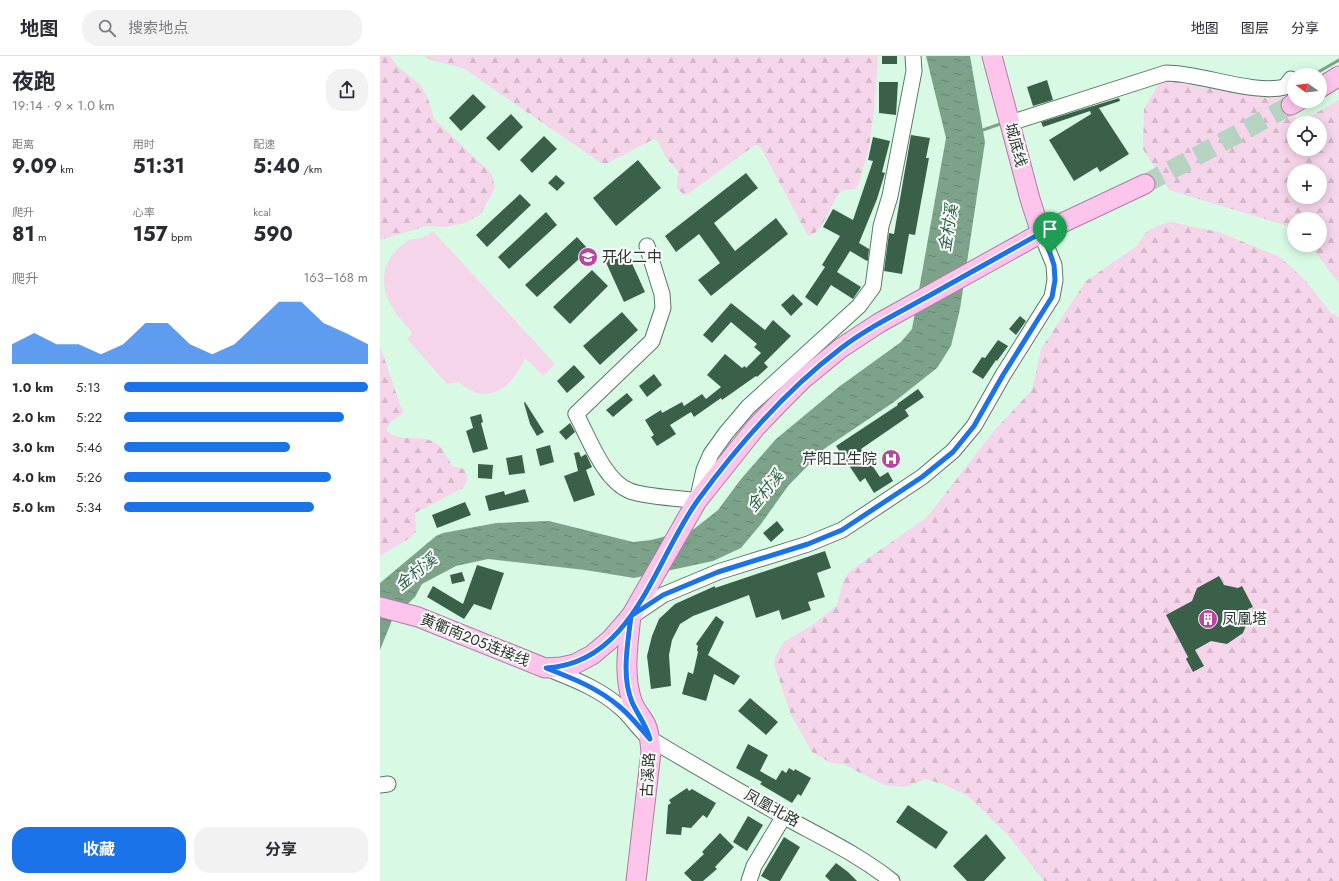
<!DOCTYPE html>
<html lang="zh">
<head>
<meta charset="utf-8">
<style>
	:root { --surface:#fff; --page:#f2f2f3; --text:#2b2b33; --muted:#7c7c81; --line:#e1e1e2; --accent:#1a73e8 }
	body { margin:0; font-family:Jost,"Noto Sans SC",sans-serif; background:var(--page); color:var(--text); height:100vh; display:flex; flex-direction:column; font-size:15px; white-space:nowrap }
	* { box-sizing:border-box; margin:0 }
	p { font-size:13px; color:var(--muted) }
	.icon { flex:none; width:22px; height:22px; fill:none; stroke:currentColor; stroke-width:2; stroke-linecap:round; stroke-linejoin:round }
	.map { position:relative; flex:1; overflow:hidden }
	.details { display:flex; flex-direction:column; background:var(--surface); width:380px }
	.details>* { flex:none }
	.needle { width:26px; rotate:285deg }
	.tools { position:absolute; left:907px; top:12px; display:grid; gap:8px }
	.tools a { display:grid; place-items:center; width:40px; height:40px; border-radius:50%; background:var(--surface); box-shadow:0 2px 10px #0003; font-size:20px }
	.pin { position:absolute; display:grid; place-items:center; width:34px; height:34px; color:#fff; margin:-41px -17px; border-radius:50% 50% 50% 0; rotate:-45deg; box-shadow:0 0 4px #0007 }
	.pin .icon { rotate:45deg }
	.round { display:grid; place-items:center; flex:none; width:42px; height:42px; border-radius:16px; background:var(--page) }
	.headline { display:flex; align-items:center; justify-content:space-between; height:68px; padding:0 12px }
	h1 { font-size:22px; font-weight:700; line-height:30px }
	.figures { display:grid; grid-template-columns:repeat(3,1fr); gap:6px; height:68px; padding:4px 12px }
	.figures div { display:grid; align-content:center }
	.figures b { font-size:20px; font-weight:700 }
	.figures small { font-size:11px; font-weight:400 }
	.figures p { font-size:11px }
	.chart { height:112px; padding:8px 12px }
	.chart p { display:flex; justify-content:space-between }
	.chart svg { width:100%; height:72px; margin-top:4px; fill:var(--accent); opacity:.7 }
	.cta { display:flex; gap:8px; margin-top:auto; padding:8px 12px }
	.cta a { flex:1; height:46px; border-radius:16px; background:var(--accent); color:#fff; font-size:16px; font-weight:700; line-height:46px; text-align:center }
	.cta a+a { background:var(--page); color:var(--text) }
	ul { padding:0 12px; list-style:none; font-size:13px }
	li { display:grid; grid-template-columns:64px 48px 1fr; align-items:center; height:30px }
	li i { height:10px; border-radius:5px; background:var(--accent) }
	header { display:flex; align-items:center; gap:24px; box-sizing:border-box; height:56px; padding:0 20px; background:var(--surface); border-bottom:1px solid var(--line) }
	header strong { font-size:19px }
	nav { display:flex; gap:22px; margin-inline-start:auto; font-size:14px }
	.search { width:280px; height:36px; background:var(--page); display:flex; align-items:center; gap:10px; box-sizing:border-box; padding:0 14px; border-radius:16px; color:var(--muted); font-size:15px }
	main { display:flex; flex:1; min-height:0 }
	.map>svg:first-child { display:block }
</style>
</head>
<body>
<header>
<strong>地图</strong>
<div class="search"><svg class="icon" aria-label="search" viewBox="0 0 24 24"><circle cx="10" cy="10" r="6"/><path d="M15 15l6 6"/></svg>搜索地点</div>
<nav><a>地图</a><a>图层</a><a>分享</a></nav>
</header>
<main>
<section class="details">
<div class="headline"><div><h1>夜跑</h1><p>19:14 · 9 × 1.0 km</p></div><a class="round"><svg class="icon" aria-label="share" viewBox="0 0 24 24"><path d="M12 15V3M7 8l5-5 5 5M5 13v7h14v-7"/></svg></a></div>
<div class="figures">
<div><p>距离</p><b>9.09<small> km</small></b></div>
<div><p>用时</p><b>51:31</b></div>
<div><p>配速</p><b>5:40<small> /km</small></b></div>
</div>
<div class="figures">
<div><p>爬升</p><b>81<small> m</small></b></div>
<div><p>心率</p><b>157<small> bpm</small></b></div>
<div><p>kcal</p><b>590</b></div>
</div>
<div class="chart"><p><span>爬升</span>163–168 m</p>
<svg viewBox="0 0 160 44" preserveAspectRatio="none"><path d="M0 44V32L10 25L20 32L30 32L40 38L50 32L60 19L70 19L80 32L90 38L100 32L110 19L120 6L130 6L140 19L150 25L160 32V44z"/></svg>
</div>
<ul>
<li><b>1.0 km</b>5:13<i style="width:100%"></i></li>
<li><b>2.0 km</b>5:22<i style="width:90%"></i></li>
<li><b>3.0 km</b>5:46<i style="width:68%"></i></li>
<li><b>4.0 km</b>5:26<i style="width:85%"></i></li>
<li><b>5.0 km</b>5:34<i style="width:78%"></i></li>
</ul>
<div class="cta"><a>收藏</a><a>分享</a></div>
</section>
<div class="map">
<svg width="959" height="825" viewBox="0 0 959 825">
	<defs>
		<pattern id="forest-firs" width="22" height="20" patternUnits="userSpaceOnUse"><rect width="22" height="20" fill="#f5d5ea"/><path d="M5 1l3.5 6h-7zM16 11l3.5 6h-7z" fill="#d2b8c9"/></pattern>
		<pattern id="water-ripples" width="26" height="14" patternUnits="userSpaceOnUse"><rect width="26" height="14" fill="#7ca38a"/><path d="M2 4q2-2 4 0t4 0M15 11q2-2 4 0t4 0" fill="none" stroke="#668671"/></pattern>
	</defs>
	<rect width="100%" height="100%" fill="#d8fae4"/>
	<path fill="#f5d5ea" d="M53 175 175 308 163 320 145 302C133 331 107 352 79 326L67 328 27 283 32 277C15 256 0 242 5 213 8 203 16 193 26 186 31 182 37 184 43 181 47 180 50 177 53 175Z"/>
	<g fill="url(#forest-firs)" fill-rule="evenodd">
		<path d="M0 0H10L18 11 41 29 49 45 54 63 112 118 115 132 100 159 84 167 65 171 47 170 0 184Z"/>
		<path d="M44 0H498L494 55 489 91 479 128 475 133 461 135C452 145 441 180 428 180L380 90 375 89 308 138 304 139 297 132 298 115 287 103 277 84H272L226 108 221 107 83 12 51 4Z"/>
		<path d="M810 22 883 40 902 39 919 67 959 44V228L930 189H940V163H914V172L789 134 763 93 764 53 781 24ZM914 67H940V93H914ZM914 115H940V141H914Z"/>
		<path d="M791 166 839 176 900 201 925 224 951 257 959 261V825H664L628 779 588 740 565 729 546 723 525 731 504 729 463 708 451 707 432 696 411 659 394 608 395 601 404 586 435 567 457 549 464 523 469 516 547 461 614 375 652 334 661 293 706 225 757 190 766 176 779 169Z"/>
		<path d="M0 290 23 357C17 363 7 365 7 375 20 387 37 379 52 385 62 389 67 401 72 410L84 413 88 423 83 432 35 457 36 476 30 482 0 500Z"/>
	</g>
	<path fill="url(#water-ripples)" d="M546 0H590L605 86 580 253 571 290 557 312 514 346 444 393 408 430 381 468 361 492 333 505 254 522 205 514 108 503 76 510 42 528 35 541 13 562 0 594V527L56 480 63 477 116 467 169 465 253 486 271 484 314 473 338 454 361 423 396 383 460 330 521 286 532 273 566 82Z"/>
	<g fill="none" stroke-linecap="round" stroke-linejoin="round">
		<g stroke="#7ca38a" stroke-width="3">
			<path d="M933 19 959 4"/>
			<path d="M600 75 623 67"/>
		</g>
	</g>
	<g fill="#3b604a">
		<rect x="502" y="0" width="15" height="8"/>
		<path d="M667 24 673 44 653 50 647 31Z"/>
		<path d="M499 26H518L516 59 499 57Z"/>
		<path d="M93 38 106 51 81 75 69 62Z"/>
		<path d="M739 42 740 45 719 52 749 98 720 116 717 111 694 125 669 84 711 58 710 55 663 71 661 66Z"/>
		<path d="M131 58 143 71 119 95 106 82Z"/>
		<path d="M531 79 550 82 546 102H549L535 179 529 178 522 218 504 215 509 177 514 178Z"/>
		<path d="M164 80 177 93 152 117 140 104Z"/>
		<path d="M493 81 510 85 502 116 505 117 497 143 479 187 489 193 488 204 487 205 470 195 457 216 481 231 473 243 451 229 437 250 425 241 445 211 442 209 460 180 443 171 453 153 473 164 493 105 488 104Z"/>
		<path d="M258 104 281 132 236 170 213 142Z"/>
		<path d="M366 117 378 132 334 167 355 195 396 162 408 178 331 240 318 224 340 207 319 178 296 196 285 180Z"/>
		<path d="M176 119 185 127 177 135 168 127Z"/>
		<path d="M140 138 151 149 107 191 96 179Z"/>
		<path d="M166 156 177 169 129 213 118 201Z"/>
		<path d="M197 181 209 194 157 241 145 229Z"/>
		<path d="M245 192 265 236 244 246 224 202Z"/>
		<path d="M212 214 228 230 190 268 173 251Z"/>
		<path d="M413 238 423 248 411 260 401 249Z"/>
		<path d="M351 247 385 274 393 264 411 280 384 307 388 311 377 321 376 320 342 344 341 342 314 361 311 356 290 369 296 378 277 390 271 381 274 379 265 364 281 354 282 357 302 346 304 350 322 338 326 343 341 331 327 319 345 298 362 312 365 310 366 312 381 297 374 291 377 288 351 266 332 287 323 279Z"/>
		<path d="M242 256 258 274 220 309 203 290Z"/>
		<path d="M640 260 646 265 636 279 629 273Z"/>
		<path d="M618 284 628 290 617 305 616 304 603 323 592 316 602 301 605 302Z"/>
		<path d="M194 309 205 321 187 337 177 325Z"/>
		<path d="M274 318 282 329 267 341 259 330Z"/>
		<path d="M538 333 544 341 525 354 529 360 481 393 500 421 508 416 513 425 494 437 485 422 480 426 456 390 518 349 517 348Z"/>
		<path d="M247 337 253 344 233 361 226 354Z"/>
		<path d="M145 346 164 376 157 380 150 368 144 347Z"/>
		<path d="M101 358 103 366 101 367 108 393 93 397 86 375 93 372 90 361Z"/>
		<path d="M190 367 195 376 186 384 179 376Z"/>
		<path d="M170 389 174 406 160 410 156 393Z"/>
		<path d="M199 396 201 401 206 398 212 411 206 414 215 439 194 446 184 420 198 415 194 397Z"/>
		<path d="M142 399 145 417 129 419 126 402Z"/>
		<path d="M98 408 113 409 112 423 98 422Z"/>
		<path d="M145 433 149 446 109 455 105 440 124 435 125 439Z"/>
		<path d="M85 446 91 459 57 472 52 459Z"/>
		<path d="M397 465 404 474 391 486 383 477Z"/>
		<path d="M445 495 451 512 437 517 445 541 428 546 431 554 402 564 399 554 376 562 369 539 313 560 300 568 292 584 289 599 291 630 271 633 267 600 272 580 279 563 295 548 335 530V532Z"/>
		<path d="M97 509 124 517 111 554 94 548 84 563 47 541 53 530 83 548Z"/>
		<path d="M82 516 85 525 72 528 70 519Z"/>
		<path d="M839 520 844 529 858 532 862 530 873 551 868 553 867 567 863 577 847 588 831 585 815 594 824 610 813 616 806 603 808 601 786 559 812 545 817 532Z"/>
		<path d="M336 560 344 566 328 599 360 620 354 629 334 618 326 645 302 638 308 616 313 618 318 596 317 594 318 590 316 588Z"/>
		<path d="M370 642 398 666 386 679 358 655Z"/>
		<path d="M368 688 388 699 380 715 396 724 402 714 406 717 409 712 414 715 415 713 431 722 421 740 418 738 412 747 380 728 382 726 356 712Z"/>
		<path d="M307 732 309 735 312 733 336 747 327 762 323 759 311 772 302 771 301 779 286 778 288 749 291 747 289 744Z"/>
		<path d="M528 749 568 776 556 793 516 766Z"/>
		<path d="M368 760 383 769 367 795 353 786Z"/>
		<path d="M340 777 354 791 335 811 337 813 323 825H312L304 817 324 798 322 796Z"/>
		<path d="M606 778 626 802 604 825H587L573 810Z"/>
		<path d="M404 781 420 791 400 825H390L381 820Z"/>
		<path d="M456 807 468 816 477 825H450L445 820Z"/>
	</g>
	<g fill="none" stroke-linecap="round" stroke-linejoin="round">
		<path stroke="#b5d3c0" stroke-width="19" stroke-dasharray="19 10" stroke-linecap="butt" d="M765 128 911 49"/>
		<defs>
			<g id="minor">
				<path d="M630 67 786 17C821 17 873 39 905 31L911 23"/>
				<path d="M267 190 282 238 283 252 272 285 196 358C209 382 224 425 250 435 265 441 300 442 317 445L324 414 331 398 346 377 368 351 479 250 493 231 501 170 510 140 534 15 533 0"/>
				<path d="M252 560 283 539 338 516 428 488 462 474 542 421 573 395 594 370 623 319 672 241 675 224 674 209 661 177"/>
				<path d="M166 612C193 623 219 632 241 652 252 661 260 676 272 684 315 710 359 735 403 760 441 781 478 798 512 825"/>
				<path d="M0 729 8 728"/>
				<path d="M369 825 374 810 404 760"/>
			</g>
			<g id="major">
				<path d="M612 0 650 143 661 177"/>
				<path d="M940 32 959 20"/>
				<path d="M911 49 918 45"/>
				<path d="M0 551 38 561 165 612 181 611 195 608 212 599 231 583 251 560 317 445 376 371 400 346 422 324 461 292 499 267 661 177 765 128"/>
				<path d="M251 560C248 588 243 618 252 645 255 654 262 661 266 669 270 678 270 687 271 696L256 825"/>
			</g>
		</defs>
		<use href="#minor" stroke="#587764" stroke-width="17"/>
		<use href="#major" stroke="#b27ba2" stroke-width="21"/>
		<use href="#minor" stroke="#fff" stroke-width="15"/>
		<use href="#major" stroke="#fdc5ec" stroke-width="19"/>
	</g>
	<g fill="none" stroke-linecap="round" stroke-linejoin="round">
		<defs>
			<path id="route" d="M670 197 661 177C622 199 584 220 545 242 516 258 486 273 460 293 405 335 359 388 318 444 275 503 253 608 166 612 192 622 218 632 240 651 251 660 260 672 270 683 266 669 258 659 252 646 241 620 248 587 251 560L283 539 338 516 428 488 462 474 542 421 573 396 594 370 623 319 672 241 675 224 674 209 670 197"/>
		</defs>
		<use href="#route" stroke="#fff" stroke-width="8"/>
		<use href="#route" stroke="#1a73e8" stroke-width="5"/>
	</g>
	<defs>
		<symbol id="school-disc" viewBox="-11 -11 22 22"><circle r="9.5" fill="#b9459e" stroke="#fdfdfd"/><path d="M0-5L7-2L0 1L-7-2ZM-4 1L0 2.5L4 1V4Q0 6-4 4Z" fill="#fff"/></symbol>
		<symbol id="hospital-disc" viewBox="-11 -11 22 22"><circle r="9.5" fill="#b9459e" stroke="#fdfdfd"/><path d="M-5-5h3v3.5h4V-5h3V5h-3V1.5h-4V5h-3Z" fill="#fff"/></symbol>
		<symbol id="building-disc" viewBox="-11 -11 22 22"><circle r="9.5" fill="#b9459e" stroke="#fdfdfd"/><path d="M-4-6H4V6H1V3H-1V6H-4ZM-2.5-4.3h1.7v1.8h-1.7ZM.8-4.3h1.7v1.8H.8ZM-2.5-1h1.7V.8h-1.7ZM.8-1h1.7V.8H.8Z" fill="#fff"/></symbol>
	</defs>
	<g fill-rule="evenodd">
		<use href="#school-disc" x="197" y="190" width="22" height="22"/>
		<use href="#hospital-disc" x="500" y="392" width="22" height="22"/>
		<use href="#building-disc" x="817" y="552" width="22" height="22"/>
	</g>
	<g text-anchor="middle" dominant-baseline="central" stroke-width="4" stroke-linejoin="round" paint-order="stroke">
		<g font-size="15" fill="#2b3830" stroke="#fdfdfd">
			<text transform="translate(636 89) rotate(75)">城底线</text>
			<text transform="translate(95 584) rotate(22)">黄衢南205连接线</text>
			<text transform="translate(268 719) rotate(-86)">古溪路</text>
			<text transform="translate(392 752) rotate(29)">凤凰北路</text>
		</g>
		<g font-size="15" fill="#2b3830" stroke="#fdfdfd" text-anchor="start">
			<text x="222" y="201">开化二中</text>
			<text x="497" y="403" text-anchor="end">芹阳卫生院</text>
			<text x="842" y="563">凤凰塔</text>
		</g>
		<g font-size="16" font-style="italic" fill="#276644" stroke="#fdfdfd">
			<text transform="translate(568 172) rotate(-81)">金村溪</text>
			<text transform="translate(385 435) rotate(-51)">金村溪</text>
			<text transform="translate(36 516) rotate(-39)">金村溪</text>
		</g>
	</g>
</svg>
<div class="tools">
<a><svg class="needle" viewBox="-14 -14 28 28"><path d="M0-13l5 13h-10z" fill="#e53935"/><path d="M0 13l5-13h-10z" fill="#7c7c81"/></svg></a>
<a><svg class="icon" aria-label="locate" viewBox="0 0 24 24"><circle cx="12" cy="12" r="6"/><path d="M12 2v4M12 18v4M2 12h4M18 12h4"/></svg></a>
<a>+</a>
<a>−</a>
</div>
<div class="pin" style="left:670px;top:197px;background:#1e9e55"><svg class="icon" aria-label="arrive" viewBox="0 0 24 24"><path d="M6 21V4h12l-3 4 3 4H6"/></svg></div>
</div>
</main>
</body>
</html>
